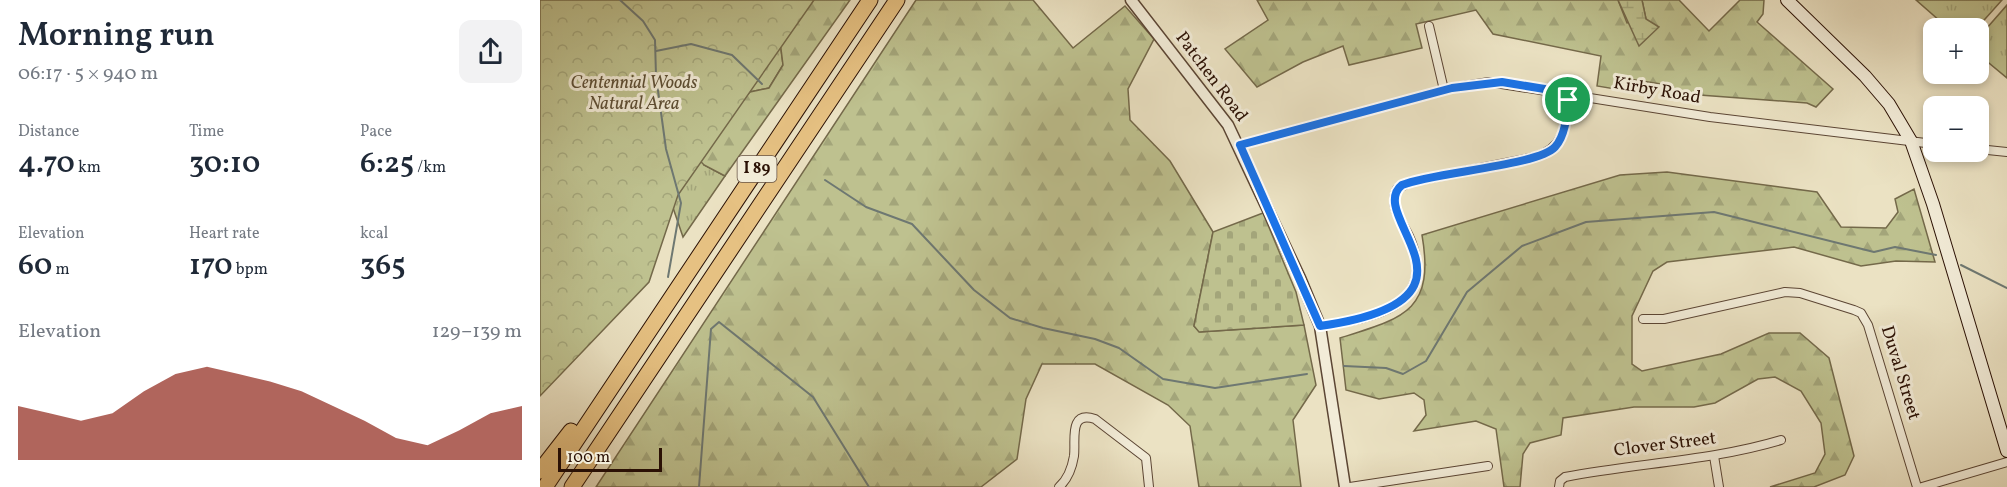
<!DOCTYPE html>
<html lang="en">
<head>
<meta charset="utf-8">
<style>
	:root { --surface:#fff; --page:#f2f2f3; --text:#1f2937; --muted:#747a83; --accent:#8f2418 }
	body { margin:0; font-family:Vollkorn,serif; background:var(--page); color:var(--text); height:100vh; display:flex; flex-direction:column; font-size:22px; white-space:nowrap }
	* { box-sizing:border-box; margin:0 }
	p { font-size:20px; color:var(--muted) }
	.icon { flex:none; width:33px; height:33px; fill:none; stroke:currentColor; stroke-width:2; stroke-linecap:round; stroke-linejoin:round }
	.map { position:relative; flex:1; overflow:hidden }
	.drawer { display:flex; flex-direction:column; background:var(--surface); width:540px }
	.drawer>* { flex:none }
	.controls { position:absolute; left:1383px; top:18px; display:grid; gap:12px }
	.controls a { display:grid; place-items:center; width:66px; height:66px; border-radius:12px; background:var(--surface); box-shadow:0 3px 9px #0003; font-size:30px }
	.scale { position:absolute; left:18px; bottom:15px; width:104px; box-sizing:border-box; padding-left:6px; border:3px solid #2b1105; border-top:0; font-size:16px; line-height:21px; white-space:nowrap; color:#2b1105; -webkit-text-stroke:4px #f2ecd8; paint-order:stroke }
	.pin { position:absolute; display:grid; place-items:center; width:51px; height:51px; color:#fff; margin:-26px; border:3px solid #fff; border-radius:50%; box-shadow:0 2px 6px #0007 }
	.round { display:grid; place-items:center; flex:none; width:63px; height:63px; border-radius:12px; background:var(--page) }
	.headline { display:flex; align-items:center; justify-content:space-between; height:102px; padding:0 18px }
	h1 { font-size:33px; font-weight:600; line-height:45px }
	.stats { display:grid; grid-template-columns:repeat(3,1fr); gap:9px; height:102px; padding:6px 18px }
	.stats div { display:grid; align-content:center }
	.stats b { font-size:30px; font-weight:600 }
	.stats small { font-size:16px; font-weight:400 }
	.stats p { font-size:16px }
	.chart { height:168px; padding:12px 18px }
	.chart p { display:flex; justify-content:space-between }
	.chart svg { width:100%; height:108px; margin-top:6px; fill:var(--accent); opacity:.7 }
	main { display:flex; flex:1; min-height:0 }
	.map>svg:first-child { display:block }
</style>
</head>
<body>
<main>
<section class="drawer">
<div class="headline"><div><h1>Morning run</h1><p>06:17 · 5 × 940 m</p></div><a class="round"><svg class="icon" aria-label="share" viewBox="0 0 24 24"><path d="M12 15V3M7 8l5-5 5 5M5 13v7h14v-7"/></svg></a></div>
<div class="stats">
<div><p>Distance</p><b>4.70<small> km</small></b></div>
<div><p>Time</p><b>30:10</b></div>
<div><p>Pace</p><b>6:25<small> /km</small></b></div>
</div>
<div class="stats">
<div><p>Elevation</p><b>60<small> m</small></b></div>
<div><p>Heart rate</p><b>170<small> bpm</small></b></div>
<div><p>kcal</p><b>365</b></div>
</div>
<div class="chart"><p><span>Elevation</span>129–139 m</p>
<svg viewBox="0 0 160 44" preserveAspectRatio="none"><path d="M0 44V22L10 25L20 28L30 25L40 16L50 9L60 6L70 9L80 12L90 16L100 22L110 28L120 35L130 38L140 32L150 25L160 22V44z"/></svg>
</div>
</section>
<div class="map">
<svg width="1467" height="487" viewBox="0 0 1467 487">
	<defs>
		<pattern id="grass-tufts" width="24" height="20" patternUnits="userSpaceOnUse" patternTransform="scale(1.5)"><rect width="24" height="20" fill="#bec18f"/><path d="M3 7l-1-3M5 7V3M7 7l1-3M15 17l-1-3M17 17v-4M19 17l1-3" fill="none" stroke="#a3a57a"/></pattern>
		<pattern id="forest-firs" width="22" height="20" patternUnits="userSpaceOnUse" patternTransform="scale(1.5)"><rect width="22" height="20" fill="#bec18f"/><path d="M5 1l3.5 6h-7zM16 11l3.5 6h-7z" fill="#a3a57a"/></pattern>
		<pattern id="wetland-marsh" width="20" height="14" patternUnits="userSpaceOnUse" patternTransform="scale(1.5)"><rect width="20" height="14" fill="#bec18f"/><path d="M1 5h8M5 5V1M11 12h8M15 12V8" fill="none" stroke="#a3a57a"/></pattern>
		<pattern id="cemetery-stones" width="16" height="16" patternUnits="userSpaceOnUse" patternTransform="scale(1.5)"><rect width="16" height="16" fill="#bec18f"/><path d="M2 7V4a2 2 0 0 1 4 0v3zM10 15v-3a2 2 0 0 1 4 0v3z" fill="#a3a57a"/></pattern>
		<pattern id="park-crowns" width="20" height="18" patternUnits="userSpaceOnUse" patternTransform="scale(1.5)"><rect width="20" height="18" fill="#bec18f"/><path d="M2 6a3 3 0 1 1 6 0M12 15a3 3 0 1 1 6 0" fill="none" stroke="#a3a57a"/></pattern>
	</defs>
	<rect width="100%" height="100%" fill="#ebe2c3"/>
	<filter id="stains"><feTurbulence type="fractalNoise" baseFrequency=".00333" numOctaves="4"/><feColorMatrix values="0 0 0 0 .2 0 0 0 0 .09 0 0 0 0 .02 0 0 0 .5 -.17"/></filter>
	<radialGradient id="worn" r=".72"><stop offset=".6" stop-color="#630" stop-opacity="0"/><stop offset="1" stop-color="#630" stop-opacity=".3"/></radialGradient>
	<g fill="url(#grass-tufts)" stroke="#74694a" stroke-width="1.5">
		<path d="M1376 0H1462L1437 28H1408Z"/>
		<path d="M1467 5V78L1438 54 1439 37Z"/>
		<path d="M240 41 243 65 229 88 210 92 164 165 185 176 143 237 113 149Z"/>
	</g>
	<g fill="url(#forest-firs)" stroke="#74694a" stroke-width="1.5">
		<path d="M102 0H310L185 176 164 165 149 149 210 92 229 88 243 65 240 41Z"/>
		<path d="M376 0H493L533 48 585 6 614 39 588 89 590 120 630 161 673 232 654 326 660 332 764 325 776 385 753 420 761 487H659L650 426 628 405 555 364H502L486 399 477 459 441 487H56Z"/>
		<path d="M717 0H1078L1087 23 1106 19 1102 0H1139L1169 31 1200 0H1224L1223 14 1217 22 1293 89 1276 107 1267 103 1133 93V86L1077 77 1075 89 1057 86 1061 56 953 34 936 10 876 24 882 48 809 65 803 46 763 62 717 87 685 49 728 20Z"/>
		<path d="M1127 172 1277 192 1301 227 1346 228 1358 212 1355 199 1374 189 1395 262 1356 261 1321 266 1254 247 1127 262 1113 271 1092 316V364L1102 371 1181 354 1229 333H1260L1289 358 1314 456 1305 475 1274 487H1230L1275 473 1285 454 1281 423 1261 391 1235 377 1218 379 1175 403 1154 407H1094L1023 418 1021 435 990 443 983 454 980 487H964L956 429 936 421 874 431 886 415 884 400 874 393 839 399 806 390 800 338C864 318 895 311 882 235L1080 175Z"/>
	</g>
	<path fill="url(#wetland-marsh)" stroke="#74694a" stroke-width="1.5" d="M1078 0H1102L1106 19 1119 27 1099 46Z"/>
	<path fill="url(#cemetery-stones)" stroke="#74694a" stroke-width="1.5" d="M723 213 756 292 764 325 659 332 654 326 673 232Z"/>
	<path fill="url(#park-crowns)" stroke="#74694a" stroke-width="1.5" d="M0 0H274L138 195 109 282 0 396Z"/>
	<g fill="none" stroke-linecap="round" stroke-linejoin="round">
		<g stroke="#6e7872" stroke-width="2">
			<path d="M80 0 103 21 115 40 116 76 126 149 141 203 128 277"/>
			<path d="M116 51 151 44 192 55 222 84"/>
			<path d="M285 180 326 207 372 224 434 290 470 318 503 328 555 339 579 348 623 379 675 388 767 374"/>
			<path d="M1421 265 1467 288"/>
			<path d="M804 366 846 368 863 374 886 361 927 292 982 246 1046 222 1174 212 1334 252 1355 247 1396 255"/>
			<path d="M159 487 171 329 179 322 273 397 329 487"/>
		</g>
		<defs>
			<g id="minor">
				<path d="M889 26 904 90"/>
				<path d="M700 145 912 88 949 82 1170 117 1394 144"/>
				<path d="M1438 149 1467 152"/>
				<path d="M1103 319H1124L1245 292 1260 293 1314 310 1321 313 1328 325 1377 487"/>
				<path d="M780 326C833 318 900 307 869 236 862 221 848 206 857 189L870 182 995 157C1028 146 1025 123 1029 93"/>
				<path d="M1174 456 1179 487"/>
				<path d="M519 487C528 479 532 468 534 456 536 441 528 410 555 419L606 458 609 487"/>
				<path d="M810 487 948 466"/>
				<path d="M1019 487 1020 481 1025 477C1097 463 1171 461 1241 440"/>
				<path d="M1382 487 1467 462"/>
			</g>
			<path id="tertiary" d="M591 0 688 125 760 278 780 326 805 487"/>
			<path id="secondary" d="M1247 0 1325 76 1349 104 1371 141 1393 204 1467 451"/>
			<g id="motorway">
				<path d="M0 471 31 431"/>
				<path d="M5 487 330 0"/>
				<path d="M32 487 357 0"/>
			</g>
		</defs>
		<use href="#minor" stroke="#5b4534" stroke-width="10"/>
		<use href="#tertiary" stroke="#5b4534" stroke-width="13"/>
		<use href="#secondary" stroke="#2b1105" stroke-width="14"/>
		<use href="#motorway" stroke="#2b1105" stroke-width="17"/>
		<use href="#minor" stroke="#f2ecd8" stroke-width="8"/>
		<use href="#tertiary" stroke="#f2ecd8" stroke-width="10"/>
		<use href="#secondary" stroke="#f2ecd8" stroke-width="12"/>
		<use href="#motorway" stroke="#e6c182" stroke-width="15"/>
	</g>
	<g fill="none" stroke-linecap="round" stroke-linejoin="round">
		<defs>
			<path id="route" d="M962 82 1029 93C1027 109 1027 134 1015 147 997 166 894 172 862 185 823 216 964 300 780 326L700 145 912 88Z"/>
		</defs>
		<use href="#route" stroke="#fff" stroke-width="12"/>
		<use href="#route" stroke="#1a73e8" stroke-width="8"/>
	</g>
	<g text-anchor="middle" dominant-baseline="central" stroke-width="6" stroke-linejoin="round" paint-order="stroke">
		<rect fill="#f2ecd8" stroke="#675344" stroke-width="1.5" x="197.5" y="156" width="39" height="26" rx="4.5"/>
		<g font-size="16" font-weight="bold" fill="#2b1105">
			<text x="217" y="169">I 89</text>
		</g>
		<g font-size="18" fill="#2b1105" stroke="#f2ecd8">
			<text transform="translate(671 77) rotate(53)">Patchen Road</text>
			<text transform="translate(1117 91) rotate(10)">Kirby Road</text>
			<text transform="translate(1360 373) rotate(73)">Duval Street</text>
			<text transform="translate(1125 445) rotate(-7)">Clover Street</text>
		</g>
		<g font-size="18" font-style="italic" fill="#5e4f35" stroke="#f2ecd8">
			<text x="94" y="83">Centennial Woods<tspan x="94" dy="21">Natural Area</tspan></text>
		</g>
	</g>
	<rect width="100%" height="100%" filter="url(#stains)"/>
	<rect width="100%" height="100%" fill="url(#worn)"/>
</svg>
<div class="controls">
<a>+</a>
<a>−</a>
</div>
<div class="scale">100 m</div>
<div class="pin" style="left:1028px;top:100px;background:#1e9e55"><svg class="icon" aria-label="arrive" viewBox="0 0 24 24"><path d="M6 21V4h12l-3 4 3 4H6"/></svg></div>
</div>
</main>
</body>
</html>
